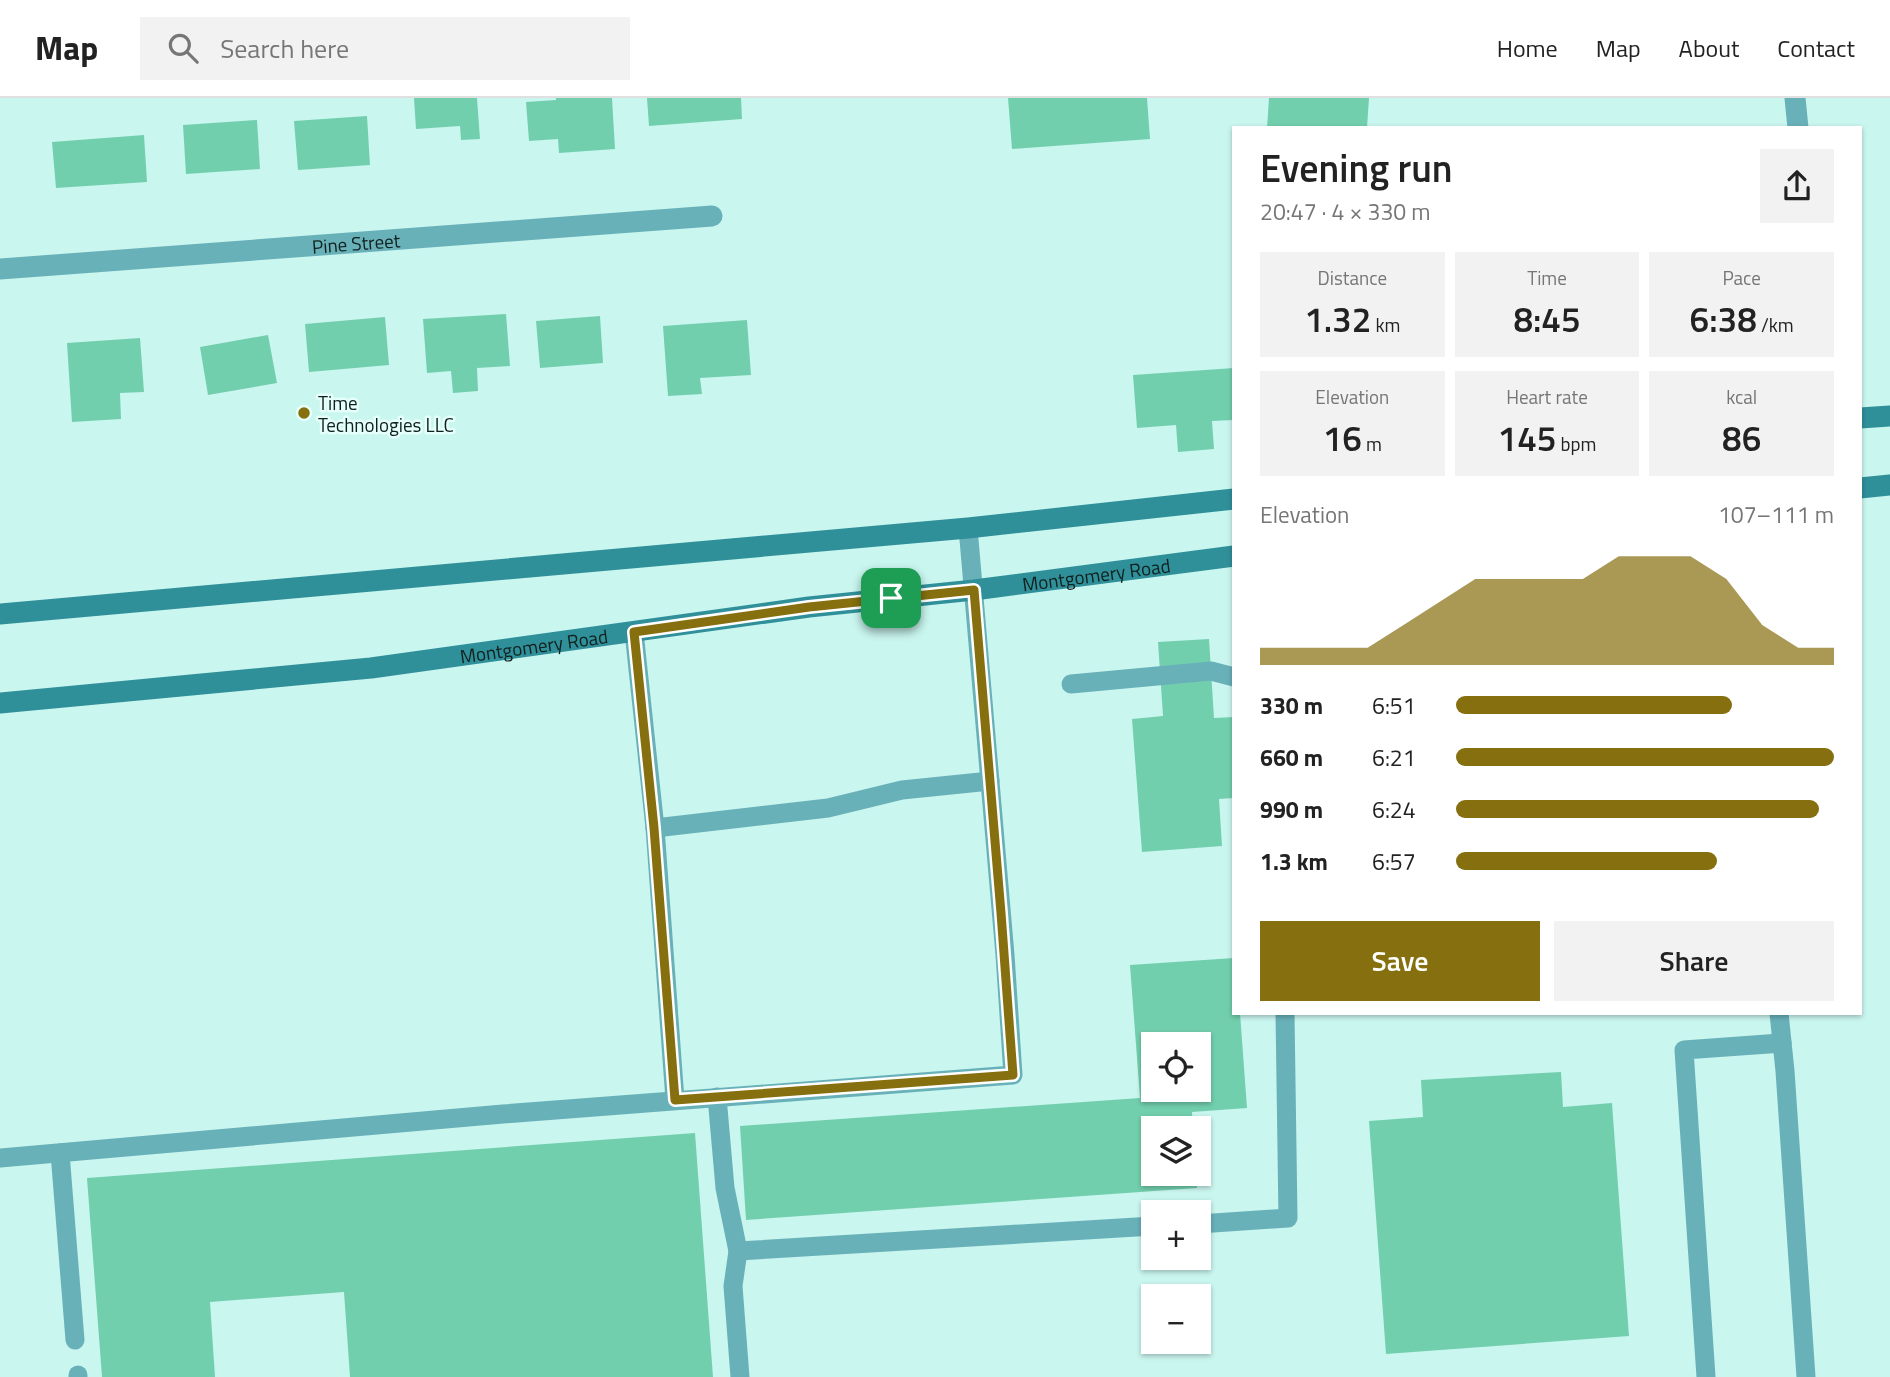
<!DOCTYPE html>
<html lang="en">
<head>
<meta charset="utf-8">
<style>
	:root { --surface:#fff; --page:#f2f2f2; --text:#222; --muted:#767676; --line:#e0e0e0; --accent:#866f0e }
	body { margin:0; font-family:"Titillium Web",sans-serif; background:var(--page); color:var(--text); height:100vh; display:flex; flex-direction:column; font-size:26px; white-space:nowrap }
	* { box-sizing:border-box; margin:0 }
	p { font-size:23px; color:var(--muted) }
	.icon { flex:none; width:38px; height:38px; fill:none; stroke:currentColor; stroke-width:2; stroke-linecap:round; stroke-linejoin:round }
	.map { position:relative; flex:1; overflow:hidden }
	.side { position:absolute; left:1232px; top:28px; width:630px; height:889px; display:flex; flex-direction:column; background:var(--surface); border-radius:0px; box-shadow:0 2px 5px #0004 }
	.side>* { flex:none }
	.controls { position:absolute; left:1141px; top:934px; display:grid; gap:14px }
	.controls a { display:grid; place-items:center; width:70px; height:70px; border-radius:0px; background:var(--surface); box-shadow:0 2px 5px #0004; font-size:35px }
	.pin { position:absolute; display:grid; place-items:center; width:60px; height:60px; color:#fff; margin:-30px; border-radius:14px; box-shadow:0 4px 10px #0006 }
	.round { display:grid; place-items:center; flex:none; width:74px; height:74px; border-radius:0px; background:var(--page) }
	.head { display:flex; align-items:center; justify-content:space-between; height:119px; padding:0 28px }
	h1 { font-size:38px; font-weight:600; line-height:52px }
	.figures { display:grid; grid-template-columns:repeat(3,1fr); gap:10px; height:119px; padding:7px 28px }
	.figures div { display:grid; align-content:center; border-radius:0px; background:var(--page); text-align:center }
	.figures b { font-size:35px; font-weight:600 }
	.figures small { font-size:19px; font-weight:400 }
	.figures p { font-size:19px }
	.chart { height:196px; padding:14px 28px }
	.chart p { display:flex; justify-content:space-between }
	.chart svg { width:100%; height:126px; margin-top:7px; fill:var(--accent); opacity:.7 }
	.primary-button { display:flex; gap:14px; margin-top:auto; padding:14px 28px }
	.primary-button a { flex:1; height:80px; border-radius:0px; background:var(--accent); color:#fff; font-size:28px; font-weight:600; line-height:80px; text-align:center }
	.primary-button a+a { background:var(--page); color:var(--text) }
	ul { padding:0 28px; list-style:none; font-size:23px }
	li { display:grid; grid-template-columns:112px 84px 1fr; align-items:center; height:52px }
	li i { height:18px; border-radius:9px; background:var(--accent) }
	header { display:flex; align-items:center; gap:42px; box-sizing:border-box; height:98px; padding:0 35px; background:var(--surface); border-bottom:2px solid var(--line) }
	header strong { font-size:33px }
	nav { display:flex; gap:38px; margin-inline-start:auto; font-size:24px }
	.search { width:490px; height:63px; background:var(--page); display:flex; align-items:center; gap:18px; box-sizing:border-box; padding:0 24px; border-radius:0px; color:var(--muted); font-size:26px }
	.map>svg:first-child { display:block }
</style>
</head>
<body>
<header>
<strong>Map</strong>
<div class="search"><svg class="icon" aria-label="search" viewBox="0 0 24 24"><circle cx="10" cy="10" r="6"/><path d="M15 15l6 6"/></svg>Search here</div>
<nav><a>Home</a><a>Map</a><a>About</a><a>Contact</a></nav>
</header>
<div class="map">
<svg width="1890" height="1279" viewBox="0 0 1890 1279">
	<rect width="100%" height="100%" fill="#caf6f0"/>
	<g fill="#72cfad" fill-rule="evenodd">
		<path d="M414 0H477L480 41 461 42 460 28 416 31Z"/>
		<path d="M556 0H612L615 51 559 55 558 41 529 43 526 4 556 2Z"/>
		<path d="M647 0H741L742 21 649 28Z"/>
		<path d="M1008 0H1147L1150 41 1012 51Z"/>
		<path d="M1269 0H1369L1367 30H1267Z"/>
		<path d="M367 18 370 67 298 72 294 23Z"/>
		<path d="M257 22 260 71 186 76 183 27Z"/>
		<path d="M144 37 147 84 56 90 52 44Z"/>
		<path d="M506 216 510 268 477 270 478 293 453 295 451 273 427 275 423 221Z"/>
		<path d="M600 218 603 265 540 270 536 223Z"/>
		<path d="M385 219 389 267 309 274 305 226Z"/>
		<path d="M747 222 751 277 700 280 702 296 668 298 663 228Z"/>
		<path d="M268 237 277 285 208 297 200 249Z"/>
		<path d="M140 240 144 294 120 295 121 321 72 324 67 245Z"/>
		<path d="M1234 270V322L1212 323 1214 351 1178 354 1176 327 1137 330 1133 277Z"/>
		<path d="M1209 541 1214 620 1234 619V700L1219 701 1222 748 1142 754 1132 621 1163 618 1158 544Z"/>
		<path d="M1234 860V915H1240L1247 1010 1192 1014 1193 1031H1153V1076H1196L1197 1090 746 1122 740 1028 1140 1000 1130 867ZM1153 947H1199V992H1153Z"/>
		<path d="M1561 974 1563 1009 1612 1005 1629 1238 1386 1256 1369 1023 1423 1019 1421 982Z"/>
		<path d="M695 1035 713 1279H350L344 1194 210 1204 215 1279H102L87 1080Z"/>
	</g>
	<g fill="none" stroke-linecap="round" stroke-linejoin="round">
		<g stroke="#69b1b9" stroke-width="19">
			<path d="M634 534 655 730 675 1002"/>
			<path d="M1071 586 1211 573 1234 579"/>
			<path d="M655 730 828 710 902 692 990 683"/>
			<path d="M1779 915 1785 973 1806 1279"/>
			<path d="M717 999 725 1090 738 1153 733 1188 740 1279"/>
			<path d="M60 1055 75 1242"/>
			<path d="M0 1060 503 1016 1013 977 1005 857 968 430"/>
			<path d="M1199 1126 1288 1120 1285 915"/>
			<path d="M738 1153 1153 1128"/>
			<path d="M78 1279V1277"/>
			<path d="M1706 1279 1684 952 1782 945"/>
		</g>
		<g stroke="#69b1b9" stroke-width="21">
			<path d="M1795 0 1798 30"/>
			<path id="s1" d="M0 171 712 118"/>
		</g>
		<g stroke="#30909a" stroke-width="21">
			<path d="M1860 320 1890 318"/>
			<path d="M1860 390 1890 387"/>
			<path d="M0 516 968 430 1234 401"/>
			<path id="s2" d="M0 605 371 570 809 509 974 492 1234 458"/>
		</g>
	</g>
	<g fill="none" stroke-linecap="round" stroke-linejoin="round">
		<defs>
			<path id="route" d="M974 492 1001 815 1013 977 675 1002 654 730 634 534 809 509Z"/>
		</defs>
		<use href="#route" stroke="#fff" stroke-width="14"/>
		<use href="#route" stroke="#866f0e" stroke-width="9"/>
	</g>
	<circle fill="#866f0e" stroke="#e5fffb" stroke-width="2.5" cx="304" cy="315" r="7"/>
	<g text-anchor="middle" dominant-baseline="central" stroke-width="5" stroke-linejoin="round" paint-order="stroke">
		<g font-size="19" fill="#10201e" stroke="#e5fffb">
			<text stroke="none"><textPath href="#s1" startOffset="357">Pine Street</textPath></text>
			<text stroke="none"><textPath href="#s2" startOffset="1104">Montgomery Road</textPath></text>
			<text stroke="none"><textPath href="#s2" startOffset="537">Montgomery Road</textPath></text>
		</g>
		<g font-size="19" fill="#10201e" stroke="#e5fffb" text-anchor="start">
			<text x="318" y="304">Time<tspan x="318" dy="22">Technologies LLC</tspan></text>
		</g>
	</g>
</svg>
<div class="controls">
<a><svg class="icon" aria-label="locate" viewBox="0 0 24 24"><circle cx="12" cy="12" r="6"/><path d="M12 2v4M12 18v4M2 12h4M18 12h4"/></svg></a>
<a><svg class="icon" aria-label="layers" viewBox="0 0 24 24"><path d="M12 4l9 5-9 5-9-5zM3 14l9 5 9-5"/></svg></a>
<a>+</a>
<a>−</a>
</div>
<div class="pin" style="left:891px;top:500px;background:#1e9e55"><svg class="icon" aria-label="arrive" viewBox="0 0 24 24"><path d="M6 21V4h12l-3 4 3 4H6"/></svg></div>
<section class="side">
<div class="head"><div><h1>Evening run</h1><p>20:47 · 4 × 330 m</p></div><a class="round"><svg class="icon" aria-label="share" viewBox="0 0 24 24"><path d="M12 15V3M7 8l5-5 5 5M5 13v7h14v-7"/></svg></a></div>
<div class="figures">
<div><p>Distance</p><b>1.32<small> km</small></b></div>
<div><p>Time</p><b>8:45</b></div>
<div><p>Pace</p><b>6:38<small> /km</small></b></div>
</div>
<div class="figures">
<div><p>Elevation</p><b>16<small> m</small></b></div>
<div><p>Heart rate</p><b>145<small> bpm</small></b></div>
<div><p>kcal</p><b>86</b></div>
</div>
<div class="chart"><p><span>Elevation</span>107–111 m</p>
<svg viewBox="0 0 160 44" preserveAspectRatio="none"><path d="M0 44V38L10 38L20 38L30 38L40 30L50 22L60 14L70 14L80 14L90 14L100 6L110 6L120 6L130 14L140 30L150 38L160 38V44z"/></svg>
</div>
<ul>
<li><b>330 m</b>6:51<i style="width:73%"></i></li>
<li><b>660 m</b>6:21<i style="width:100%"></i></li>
<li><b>990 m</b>6:24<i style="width:96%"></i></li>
<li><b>1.3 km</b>6:57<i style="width:69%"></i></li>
</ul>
<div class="primary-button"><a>Save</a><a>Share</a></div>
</section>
</div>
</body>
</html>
